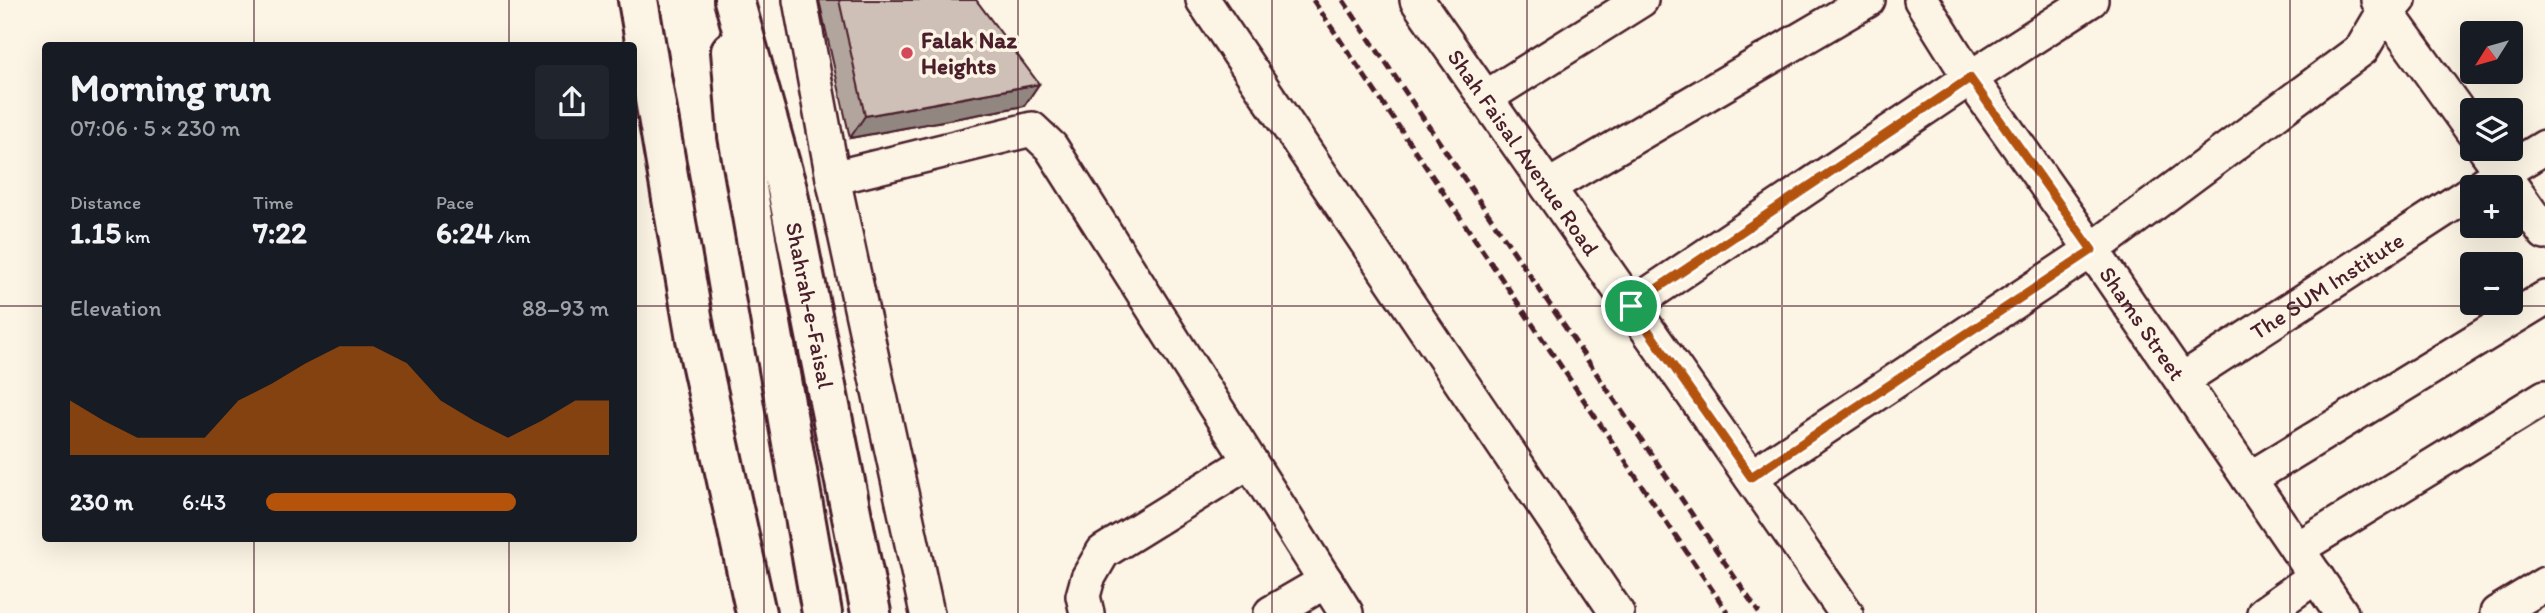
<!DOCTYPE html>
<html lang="en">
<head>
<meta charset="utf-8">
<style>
	:root { --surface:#171b24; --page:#20242c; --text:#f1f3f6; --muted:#9ea1a6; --accent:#b45309 }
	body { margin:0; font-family:Itim,sans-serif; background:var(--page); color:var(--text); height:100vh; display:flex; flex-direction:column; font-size:26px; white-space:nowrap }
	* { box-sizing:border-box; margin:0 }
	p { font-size:23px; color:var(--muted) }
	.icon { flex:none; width:38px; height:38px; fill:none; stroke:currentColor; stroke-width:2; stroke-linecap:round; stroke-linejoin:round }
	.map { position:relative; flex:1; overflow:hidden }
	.drawer { position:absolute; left:42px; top:42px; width:595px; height:500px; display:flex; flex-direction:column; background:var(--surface); border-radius:7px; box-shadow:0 7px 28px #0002 }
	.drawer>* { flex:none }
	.needle { width:46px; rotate:233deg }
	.buttons { position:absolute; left:2460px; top:21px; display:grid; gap:14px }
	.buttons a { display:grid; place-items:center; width:63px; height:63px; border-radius:7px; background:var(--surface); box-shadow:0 7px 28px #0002; font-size:35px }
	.pin { position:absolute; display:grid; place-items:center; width:60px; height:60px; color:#fff; margin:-30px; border:4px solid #fff; border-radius:50%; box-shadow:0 2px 7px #0007 }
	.round { display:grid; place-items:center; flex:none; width:74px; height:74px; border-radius:7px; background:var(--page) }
	.head { display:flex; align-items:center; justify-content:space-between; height:119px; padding:0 28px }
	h1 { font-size:38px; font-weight:700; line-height:52px }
	.stats { display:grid; grid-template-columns:repeat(3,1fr); gap:10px; height:119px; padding:7px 28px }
	.stats div { display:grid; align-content:center }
	.stats b { font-size:30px; font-weight:700 }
	.stats small { font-size:19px; font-weight:400 }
	.stats p { font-size:19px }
	.chart { height:196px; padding:14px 28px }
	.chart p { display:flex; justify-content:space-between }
	.chart svg { width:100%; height:126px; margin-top:7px; fill:var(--accent); opacity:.7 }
	ul { padding:0 28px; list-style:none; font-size:23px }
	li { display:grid; grid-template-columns:112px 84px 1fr; align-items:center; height:52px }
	li i { height:18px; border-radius:9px; background:var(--accent) }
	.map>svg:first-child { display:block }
</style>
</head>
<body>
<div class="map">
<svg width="2545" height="613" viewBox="0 0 2545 613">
	<rect width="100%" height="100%" fill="#fcf5e5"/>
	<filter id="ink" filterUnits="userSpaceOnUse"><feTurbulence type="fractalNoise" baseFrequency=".0143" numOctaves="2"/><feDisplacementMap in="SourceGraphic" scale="14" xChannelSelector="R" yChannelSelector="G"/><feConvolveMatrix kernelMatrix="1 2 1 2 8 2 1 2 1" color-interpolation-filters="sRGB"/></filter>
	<g filter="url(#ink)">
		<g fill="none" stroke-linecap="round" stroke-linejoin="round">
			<defs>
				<g id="minor">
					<path d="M800 0 833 178 927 613"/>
					<path d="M1203 0 1617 613"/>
					<path id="s1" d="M1417 0 1846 613"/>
					<path id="s2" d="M1921 0 1970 78 2092 250 2341 613"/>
					<path d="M2378 0 2473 132"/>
					<path d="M1485 98 1641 0"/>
					<path d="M2485 149 2545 233"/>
					<path d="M833 178 1032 129 1051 147 1346 613"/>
					<path d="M2484 184 2545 147"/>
					<path d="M1548 187 1868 0"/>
					<path d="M1631 306 1970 78 2091 0"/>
					<path id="s3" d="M2182 380 2473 191"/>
					<path d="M1751 477 2092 250 2362 49 2385 10 2399 0"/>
					<path d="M2249 479 2545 298"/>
					<path d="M2297 549 2545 397"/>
					<path d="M1087 613 1083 596 1088 578 1103 552 1250 461"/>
					<path d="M1271 613 1326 581"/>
					<path d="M2264 613 2316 576"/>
					<path d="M2497 613 2545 584"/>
				</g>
				<g id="trunk">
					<path d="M638 0 696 339 756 613"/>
					<path id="s4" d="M734 0 787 189 871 613"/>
					<path d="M731 51 738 136 822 613"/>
				</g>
			</defs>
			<use href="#minor" stroke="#4a1f2b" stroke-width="38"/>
			<use href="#trunk" stroke="#4a1f2b" stroke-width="44"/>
			<use href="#minor" stroke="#fcf5e5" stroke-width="33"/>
			<use href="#trunk" stroke="#fcf5e5" stroke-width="38"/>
			<g stroke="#4a1f2b" stroke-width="5" stroke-dasharray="10 5" stroke-linecap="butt">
				<path d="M1313 0 1728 613"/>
				<path d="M1343 0 1759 613"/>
			</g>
		</g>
		<path fill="#b2a59d" stroke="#4a1f2b" stroke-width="2" d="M819 0H976L1039 84 1024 106 850 138Z"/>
		<path fill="#918680" stroke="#4a1f2b" stroke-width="2" d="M1039 84 1024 106 850 138 865 116Z"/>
		<path fill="#cfc0b7" stroke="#4a1f2b" stroke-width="2" d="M839 0H976L1039 84 865 116Z"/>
	</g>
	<g fill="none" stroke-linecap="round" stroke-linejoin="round" filter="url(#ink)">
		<defs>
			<path id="route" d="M1970 78 2092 250 1751 477 1631 306Z"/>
		</defs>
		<use href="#route" stroke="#fff" stroke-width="14"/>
		<use href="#route" stroke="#b45309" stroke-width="9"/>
	</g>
	<path fill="none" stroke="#4a1f2b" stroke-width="2" stroke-opacity="0.55" d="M254 0V46M509 0V46M764 0V613M1018 0V613M1272 0V613M1527 0V613M1782 0V613M2036 0V613M2290 0V613M0 306H46M634 306H2545M254 539V613M509 539V613"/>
	<circle fill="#d1495b" stroke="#fcf5e5" stroke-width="2.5" cx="907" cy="53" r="7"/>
	<g text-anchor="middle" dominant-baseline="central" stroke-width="7" stroke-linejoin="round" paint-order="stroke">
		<g font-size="23" font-weight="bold" fill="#4a1f2b" stroke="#fcf5e5" text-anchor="start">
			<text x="921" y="40">Falak Naz<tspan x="921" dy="26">Heights</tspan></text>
		</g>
		<g font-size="23" fill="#4a1f2b" stroke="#fcf5e5">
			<text stroke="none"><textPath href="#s1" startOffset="186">Shah Faisal Avenue Road</textPath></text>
			<text stroke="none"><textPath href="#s3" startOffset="173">The SUM Institute</textPath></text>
			<text stroke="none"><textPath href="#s4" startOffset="315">Shahrah-e-Faisal</textPath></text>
			<text stroke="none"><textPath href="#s2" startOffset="392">Shams Street</textPath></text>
		</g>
	</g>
</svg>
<div class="buttons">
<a><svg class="needle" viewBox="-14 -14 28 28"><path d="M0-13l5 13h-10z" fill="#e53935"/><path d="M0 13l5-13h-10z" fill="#9ea1a6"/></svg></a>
<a><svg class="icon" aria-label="layers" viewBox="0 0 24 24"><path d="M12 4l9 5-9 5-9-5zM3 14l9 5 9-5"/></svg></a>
<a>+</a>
<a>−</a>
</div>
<div class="pin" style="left:1631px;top:306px;background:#1e9e55"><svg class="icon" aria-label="arrive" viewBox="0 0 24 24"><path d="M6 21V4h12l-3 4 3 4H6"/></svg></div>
<section class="drawer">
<div class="head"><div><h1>Morning run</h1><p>07:06 · 5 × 230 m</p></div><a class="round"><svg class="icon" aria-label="share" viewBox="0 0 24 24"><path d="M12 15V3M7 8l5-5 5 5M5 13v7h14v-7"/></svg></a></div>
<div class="stats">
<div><p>Distance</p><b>1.15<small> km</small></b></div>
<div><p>Time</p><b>7:22</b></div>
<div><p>Pace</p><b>6:24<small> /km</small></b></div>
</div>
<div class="chart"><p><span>Elevation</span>88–93 m</p>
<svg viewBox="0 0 160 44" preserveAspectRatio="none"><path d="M0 44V25L10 32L20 38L30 38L40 38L50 25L60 19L70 12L80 6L90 6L100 12L110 25L120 32L130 38L140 32L150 25L160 25V44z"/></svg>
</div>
<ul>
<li><b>230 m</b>6:43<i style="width:73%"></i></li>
</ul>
</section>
</div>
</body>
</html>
